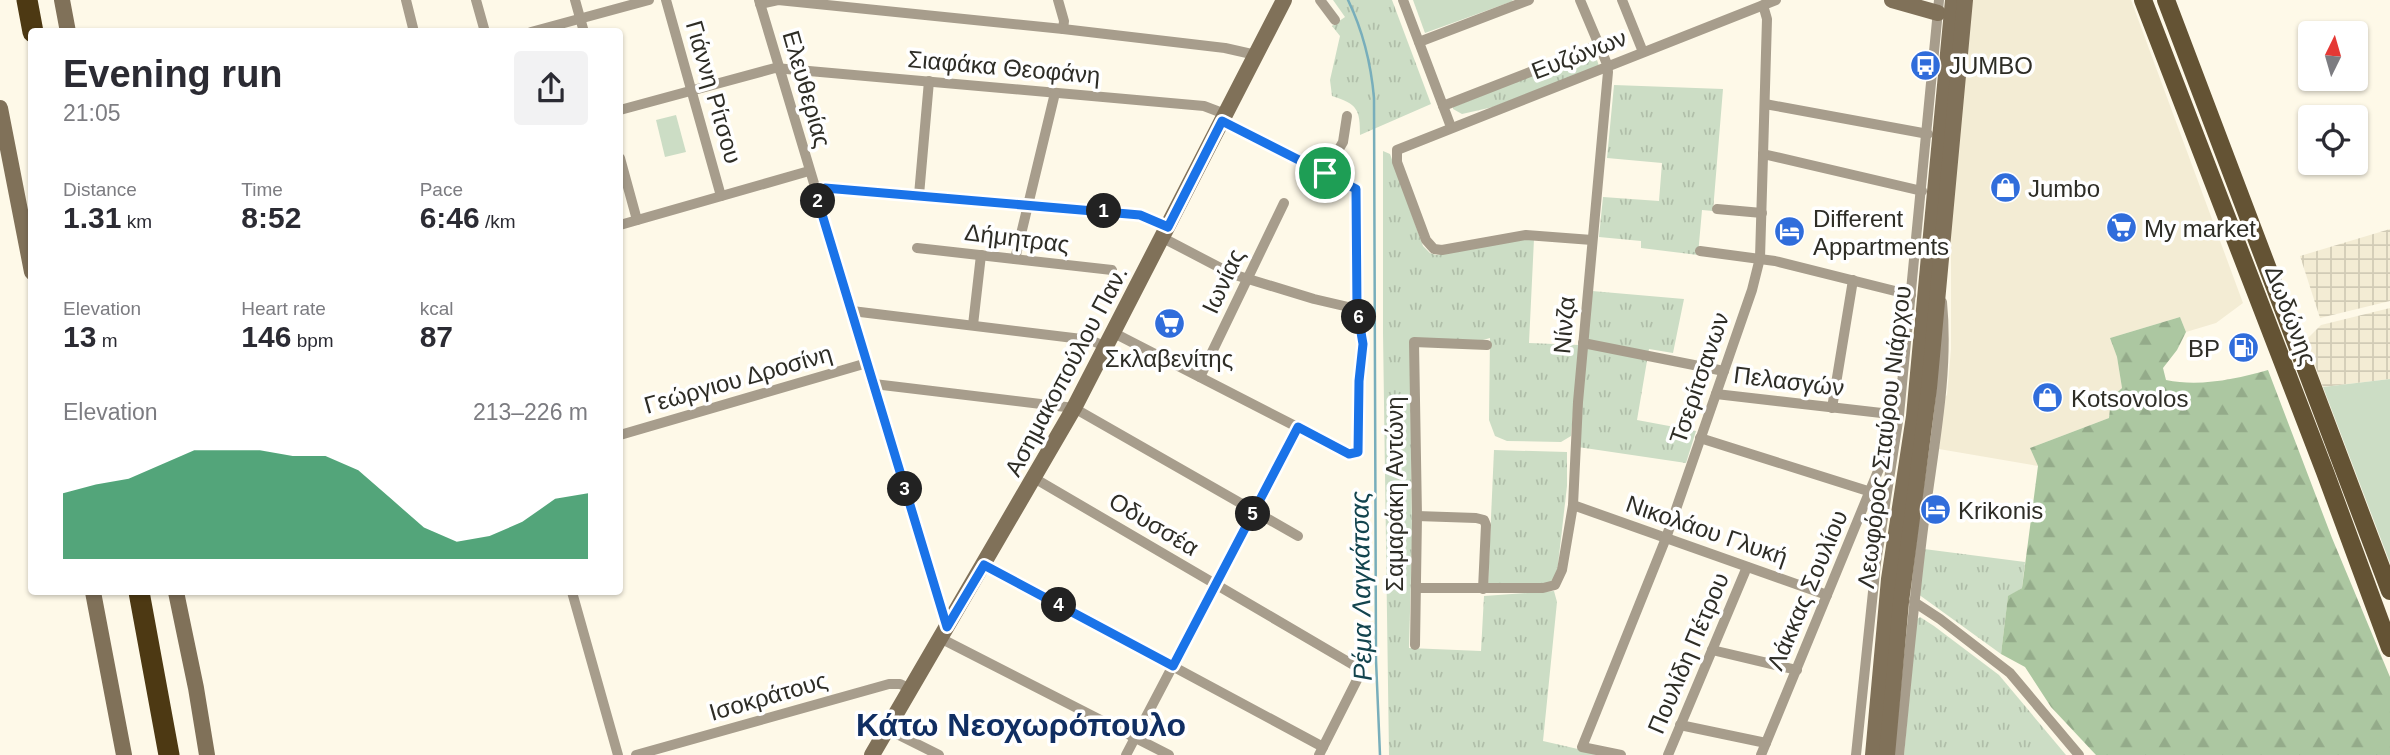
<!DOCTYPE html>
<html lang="en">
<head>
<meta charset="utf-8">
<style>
	:root { --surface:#fff; --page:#f2f2f3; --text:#2b2b33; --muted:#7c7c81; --accent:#0b8043 }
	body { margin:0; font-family:Helvetica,sans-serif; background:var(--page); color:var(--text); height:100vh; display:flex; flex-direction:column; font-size:26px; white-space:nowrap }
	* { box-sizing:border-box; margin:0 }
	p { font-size:23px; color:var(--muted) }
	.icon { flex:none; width:38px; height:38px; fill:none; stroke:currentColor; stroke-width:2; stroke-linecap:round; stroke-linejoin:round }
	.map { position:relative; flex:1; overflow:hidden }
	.panel { position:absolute; left:28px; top:28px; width:595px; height:567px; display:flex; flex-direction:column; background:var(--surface); border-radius:7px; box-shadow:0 2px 5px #0004 }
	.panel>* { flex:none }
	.needle { width:46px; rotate:5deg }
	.tools { position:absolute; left:2298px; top:21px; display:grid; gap:14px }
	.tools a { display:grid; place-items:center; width:70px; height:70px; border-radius:7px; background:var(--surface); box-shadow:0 2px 5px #0004; font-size:35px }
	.pin { position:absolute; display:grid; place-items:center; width:60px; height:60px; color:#fff; margin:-30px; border:4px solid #fff; border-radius:50%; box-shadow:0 2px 7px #0007 }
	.km { position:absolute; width:35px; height:35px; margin:-18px; border-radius:50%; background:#222; color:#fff; font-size:19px; line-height:35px; text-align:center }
	.round { display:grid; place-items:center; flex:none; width:74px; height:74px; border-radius:7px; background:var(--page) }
	.summary { display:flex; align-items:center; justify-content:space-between; height:119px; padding:0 35px }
	h1 { font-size:38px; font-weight:800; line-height:52px }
	.figures { display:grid; grid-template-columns:repeat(3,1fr); gap:10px; height:119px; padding:7px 35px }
	.figures div { display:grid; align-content:center }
	.figures b { font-size:30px; font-weight:800 }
	.figures small { font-size:19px; font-weight:400 }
	.figures p { font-size:19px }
	.chart { height:196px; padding:14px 35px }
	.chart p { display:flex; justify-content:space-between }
	.chart svg { width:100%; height:126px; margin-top:7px; fill:var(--accent); opacity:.7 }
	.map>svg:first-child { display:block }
</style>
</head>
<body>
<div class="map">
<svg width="2390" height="755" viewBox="0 0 2390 755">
	<defs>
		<pattern id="industrial-grid" width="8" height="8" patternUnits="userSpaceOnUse" patternTransform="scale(1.75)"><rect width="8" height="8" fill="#f3ecd4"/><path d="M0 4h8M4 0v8" fill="none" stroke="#d1cbb6"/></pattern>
		<pattern id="grass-tufts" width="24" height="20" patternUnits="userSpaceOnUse" patternTransform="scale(1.75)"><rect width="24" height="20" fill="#ccddc5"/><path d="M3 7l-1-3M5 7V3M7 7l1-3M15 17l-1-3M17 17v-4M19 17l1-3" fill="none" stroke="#b0bea9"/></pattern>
		<pattern id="forest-firs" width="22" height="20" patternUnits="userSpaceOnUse" patternTransform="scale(1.75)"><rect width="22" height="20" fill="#acc7a1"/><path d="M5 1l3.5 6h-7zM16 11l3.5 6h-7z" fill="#94ab8a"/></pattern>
	</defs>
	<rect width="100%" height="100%" fill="#fef9e8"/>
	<path fill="#f3ecd4" d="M1970 0H2131L2243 303 2216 323 2186 332 2180 317 2110 338 2117 357 2122 388 2111 398 2109 418 2030 448 2038 466 1939 449 1943 399 1947 395 1951 349V226Z"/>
	<g fill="url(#industrial-grid)">
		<path d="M2390 229V301L2320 318 2300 256Z"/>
		<path d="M2390 308V379L2323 387 2306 340 2321 325Z"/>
	</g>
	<g fill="url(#grass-tufts)">
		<path d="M1333 0H1392L1431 104 1360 135C1360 110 1358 104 1332 96L1330 80 1340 36 1332 26 1345 17Z"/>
		<path d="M1594 51 1599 66 1493 107 1462 114 1453 109V107Z"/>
		<path d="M1614 85 1723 89 1713 211 1702 210 1698 255 1641 248V241L1599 237 1603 197 1659 201 1662 163 1607 158Z"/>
		<path d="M1383 151 1390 154 1423 246 1430 253 1436 255 1509 241 1534 239 1529 343 1579 345 1571 436 1561 442 1507 441 1495 436 1489 420 1490 338 1483 340 1410 339 1412 539 1409 648 1481 651 1484 596 1554 591 1557 602 1543 741 1604 755H1389L1383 333Z"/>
		<path d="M1592 291 1684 299 1673 353 1649 349 1637 420 1696 431 1686 463 1578 447Z"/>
		<path d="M1494 450 1567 452V486L1557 573 1554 579 1549 583 1488 585Z"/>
		<path d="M1924 549 2025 562 2022 588 2008 597 2001 654 1918 594Z"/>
		<path d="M1920 617 1934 626 1999 675 2066 755H1904L1916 620Z"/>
	</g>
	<path fill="url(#forest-firs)" d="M2180 317 2186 332 2177 350 2163 368 2166 380C2200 387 2236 379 2268 370L2332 538 2390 677V755H2096L2051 707 2025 667 2001 654 2008 596 2022 588 2038 466 2030 448 2109 418 2111 398 2122 388 2117 357 2110 338Z"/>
	<g fill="#ccddc5">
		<path d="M1413 0H1512L1513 1 1425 33Z"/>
		<path d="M676 115 686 152 665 157 656 120Z"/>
		<path d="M2390 379V563L2323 387Z"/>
	</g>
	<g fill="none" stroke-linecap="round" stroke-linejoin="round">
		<path stroke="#78aebb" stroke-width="2.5" d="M1348 0C1363 31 1371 64 1374 98L1376 660 1380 755"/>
		<g stroke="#a79d8c" stroke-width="10">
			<path d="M406 0 414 32"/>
			<path d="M476 0 485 32"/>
			<path d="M575 0 584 32"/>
			<path d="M666 0 721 196"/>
			<path d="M759 0 947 627"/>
			<path d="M1058 0 1064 21 1063 29"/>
			<path d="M1320 0 1335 20"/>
			<path d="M1403 0 1451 127"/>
			<path d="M1622 0 1643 52"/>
			<path d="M760 4 778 0 1063 29 1225 48 1256 55"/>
			<path d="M531 32 649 0"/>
			<path d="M1419 42 1529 0"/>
			<path d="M1765 104 1928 134"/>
			<path d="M1443 106 1599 45"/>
			<path d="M620 110 775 68 1204 106 1225 114"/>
			<path d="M1763 154 1922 191"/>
			<path d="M620 158 637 220"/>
			<path d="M1325 173 1343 142 1347 116"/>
			<path d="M815 191 825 188 1140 215 1168 227"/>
			<path d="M919 195 929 81"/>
			<path d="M1717 209 1762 213"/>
			<path d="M620 225 809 171"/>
			<path d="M1163 238 1232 274 1314 299 1357 309"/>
			<path d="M1592 240 1526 235 1442 250 1434 249 1426 240 1397 162V150L1776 0"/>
			<path d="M917 248 1112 270"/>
			<path d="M1700 251 1775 261 1911 295"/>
			<path d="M1015 259 1055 93"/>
			<path d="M852 311 1090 340 1107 347"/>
			<path d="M973 325 981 255"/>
			<path d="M1114 333 1344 451 1353 454 1358 452 1359 381 1363 352 1356 286V189L1222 121"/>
			<path d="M1583 343 1724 371"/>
			<path d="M1200 377 1284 203"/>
			<path d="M874 384 1074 408 1298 536"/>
			<path d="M1716 394 1899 415"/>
			<path d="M1832 408 1853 280"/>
			<path d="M620 435 867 363"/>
			<path d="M1700 438 1871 492"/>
			<path d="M1034 478 1362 670 1319 755"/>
			<path d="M1573 505 1827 595"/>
			<path d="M1417 516 1476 518 1484 520 1486 525 1483 589"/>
			<path d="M984 565 1323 747"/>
			<path d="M1416 588H1543L1555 585 1562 570 1573 505 1578 402 1608 72 1607 64 1580 0"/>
			<path d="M572 592 618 755"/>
			<path d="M1914 602 1940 619 2010 673 2079 755"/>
			<path d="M940 638 1169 755"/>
			<path d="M1415 645 1417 516 1414 342 1487 345"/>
			<path d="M1712 650 1797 670"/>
			<path d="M1680 725 1766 743"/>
			<path d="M887 729 939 755"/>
			<path d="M636 755 889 684H900L911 689"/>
			<path d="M1126 755 1298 427"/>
			<path d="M1621 755 1582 747 1666 538 1752 290 1760 258 1767 19 1763 5"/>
			<path d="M1668 755 1747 567"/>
			<path d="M1761 755 1883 459 1892 445"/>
			<path d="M1856 755 1876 563 1899 415 1939 0"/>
			<path d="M1899 755C1907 677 1914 598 1924 521 1933 449 1949 374 1942 302"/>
		</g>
		<g stroke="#807159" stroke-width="16">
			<path d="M62 0 68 32"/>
			<path d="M1892 0 1938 13"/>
			<path d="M0 108 32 272"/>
			<path d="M93 592 124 755"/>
			<path d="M176 592 196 688 207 755"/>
			<path d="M872 755 1074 408 1284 0"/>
			<path d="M1873 755 1889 579 1914 416 1953 0"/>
			<path d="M1887 755 1901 602 1929 388 1965 0"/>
		</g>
		<g stroke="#645334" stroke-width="18">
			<path d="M2143 0 2325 472 2390 648"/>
			<path d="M2166 0 2390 591"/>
		</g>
		<g stroke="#4d3913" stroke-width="21">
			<path d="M27 0 33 32"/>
			<path d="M139 592 169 755"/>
		</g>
	</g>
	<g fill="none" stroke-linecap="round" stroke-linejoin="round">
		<defs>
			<path id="route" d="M1222 121 1356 189 1357 309 1363 344 1359 381 1358 452 1349 454 1298 427 1173 666 984 565 947 627 815 191 825 188 1140 215 1168 227Z"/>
		</defs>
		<use href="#route" stroke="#fff" stroke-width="14"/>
		<use href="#route" stroke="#1a73e8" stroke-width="9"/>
	</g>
	<defs>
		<symbol id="bus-disc" viewBox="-11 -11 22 22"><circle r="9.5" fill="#306ddb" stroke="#fff"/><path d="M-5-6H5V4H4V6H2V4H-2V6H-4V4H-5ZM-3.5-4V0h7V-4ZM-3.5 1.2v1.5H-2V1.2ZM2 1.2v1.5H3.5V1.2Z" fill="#fff"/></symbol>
		<symbol id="shop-disc" viewBox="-11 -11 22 22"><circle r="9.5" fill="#306ddb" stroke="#fff"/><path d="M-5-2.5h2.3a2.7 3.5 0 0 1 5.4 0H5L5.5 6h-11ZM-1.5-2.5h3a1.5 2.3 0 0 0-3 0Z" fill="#fff"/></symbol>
		<symbol id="supermarket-disc" viewBox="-11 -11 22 22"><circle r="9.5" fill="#306ddb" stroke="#fff"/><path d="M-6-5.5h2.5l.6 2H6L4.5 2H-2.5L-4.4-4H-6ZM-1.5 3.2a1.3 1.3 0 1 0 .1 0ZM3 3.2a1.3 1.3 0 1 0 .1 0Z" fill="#fff"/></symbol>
		<symbol id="hotel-disc" viewBox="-11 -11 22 22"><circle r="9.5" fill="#306ddb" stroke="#fff"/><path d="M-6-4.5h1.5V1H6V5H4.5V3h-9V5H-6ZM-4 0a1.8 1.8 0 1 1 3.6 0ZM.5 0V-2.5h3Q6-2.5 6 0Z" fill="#fff"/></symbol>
		<symbol id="fuel-disc" viewBox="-11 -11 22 22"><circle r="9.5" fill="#306ddb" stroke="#fff"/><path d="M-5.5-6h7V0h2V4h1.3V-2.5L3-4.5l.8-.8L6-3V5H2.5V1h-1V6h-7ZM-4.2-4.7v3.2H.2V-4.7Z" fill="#fff"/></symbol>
	</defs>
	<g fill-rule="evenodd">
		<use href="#bus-disc" x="1908" y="48" width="35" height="35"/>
		<use href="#shop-disc" x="1988" y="170" width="35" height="35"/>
		<use href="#supermarket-disc" x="2104" y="210" width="35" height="35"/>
		<use href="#hotel-disc" x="1772" y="214" width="35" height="35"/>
		<use href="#supermarket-disc" x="1152" y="306" width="35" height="35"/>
		<use href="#fuel-disc" x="2226" y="330" width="35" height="35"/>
		<use href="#shop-disc" x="2030" y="380" width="35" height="35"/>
		<use href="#hotel-disc" x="1918" y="492" width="35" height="35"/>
	</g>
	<g text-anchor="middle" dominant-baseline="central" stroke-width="7" stroke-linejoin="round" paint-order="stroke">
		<g font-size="24" fill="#2e2d26" stroke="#fff">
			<text transform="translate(1579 54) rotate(-21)">Ευζώνων</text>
			<text transform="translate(1004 67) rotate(5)">Σιαφάκα Θεοφάνη</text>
			<text transform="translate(807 89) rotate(74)">Ελευθερίας</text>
			<text transform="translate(714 92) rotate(74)">Γιάννη Ρίτσου</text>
			<text transform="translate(1017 238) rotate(7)">Δήμητρας</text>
			<text transform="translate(1223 281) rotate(-65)">Ιωνίας</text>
			<text transform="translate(2291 315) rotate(69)">Δωδώνης</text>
			<text transform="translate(1564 325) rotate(-85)">Νίνζα</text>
			<text transform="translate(1066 371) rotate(-62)">Ασημακοπούλου Παν.</text>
			<text transform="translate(1699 378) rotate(-71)">Τσερίτσανων</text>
			<text transform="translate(738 379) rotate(-16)">Γεώργιου Δροσίνη</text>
			<text transform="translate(1789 381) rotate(7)">Πελασγών</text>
			<text transform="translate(1884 437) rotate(-83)">Λεωφόρος Σταύρου Νιάρχου</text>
			<text transform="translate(1394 494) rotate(-90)">Σαμαράκη Αντώνη</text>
			<text transform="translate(1154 524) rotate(31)">Οδυσσέα</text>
			<text transform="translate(1707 530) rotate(19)">Νικολάου Γλυκή</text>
			<text transform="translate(1807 590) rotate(-67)">Λάκκας Σουλίου</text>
			<text transform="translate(1688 653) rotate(-67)">Πουλίδη Πέτρου</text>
			<text transform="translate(768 696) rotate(-16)">Ισοκράτους</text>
		</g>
		<g font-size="24" fill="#2e2d26" stroke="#fff" text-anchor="start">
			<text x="1949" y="65">JUMBO</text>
			<text x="2028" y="188">Jumbo</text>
			<text x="1813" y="218">Different<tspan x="1813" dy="28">Appartments</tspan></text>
			<text x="2144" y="228">My market</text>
			<text x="2220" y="348" text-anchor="end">BP</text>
			<text x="1169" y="358" text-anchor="middle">Σκλαβενίτης</text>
			<text x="2071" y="398">Kotsovolos</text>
			<text x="1958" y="510">Krikonis</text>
		</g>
		<g font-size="26" font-style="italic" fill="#12444e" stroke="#fff">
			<text transform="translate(1361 586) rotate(-91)">Ρέμα Λαγκάτσας</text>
		</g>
		<g font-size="32" font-weight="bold" fill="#102e62" stroke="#fff">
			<text x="1021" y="725">Κάτω Νεοχωρόπουλο</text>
		</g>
	</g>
</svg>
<div class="tools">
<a><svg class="needle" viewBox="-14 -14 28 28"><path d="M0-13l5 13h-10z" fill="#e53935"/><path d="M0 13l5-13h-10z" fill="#7c7c81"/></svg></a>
<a><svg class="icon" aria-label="locate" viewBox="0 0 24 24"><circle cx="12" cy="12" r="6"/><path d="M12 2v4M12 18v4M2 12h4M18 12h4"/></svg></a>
</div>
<div class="pin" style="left:1325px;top:173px;background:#1e9e55"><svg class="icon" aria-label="arrive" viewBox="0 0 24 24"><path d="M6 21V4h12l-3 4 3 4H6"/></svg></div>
<b class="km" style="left:1104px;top:211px">1</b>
<b class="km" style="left:818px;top:201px">2</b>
<b class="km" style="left:905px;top:489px">3</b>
<b class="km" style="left:1059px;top:605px">4</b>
<b class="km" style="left:1253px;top:514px">5</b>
<b class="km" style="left:1359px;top:317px">6</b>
<section class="panel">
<div class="summary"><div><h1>Evening run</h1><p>21:05</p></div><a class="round"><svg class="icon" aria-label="share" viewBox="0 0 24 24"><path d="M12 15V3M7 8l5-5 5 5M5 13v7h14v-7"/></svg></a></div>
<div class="figures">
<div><p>Distance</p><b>1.31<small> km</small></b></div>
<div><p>Time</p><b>8:52</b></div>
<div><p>Pace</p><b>6:46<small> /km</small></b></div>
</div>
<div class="figures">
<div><p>Elevation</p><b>13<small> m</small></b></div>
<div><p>Heart rate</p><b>146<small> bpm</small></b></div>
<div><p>kcal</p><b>87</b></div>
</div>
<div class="chart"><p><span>Elevation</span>213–226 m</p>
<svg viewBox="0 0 160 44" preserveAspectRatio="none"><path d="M0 44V21L10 18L20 16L30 11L40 6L50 6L60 6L70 8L80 8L90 13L100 23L110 33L120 38L130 36L140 31L150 23L160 21V44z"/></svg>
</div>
</section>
</div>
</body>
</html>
